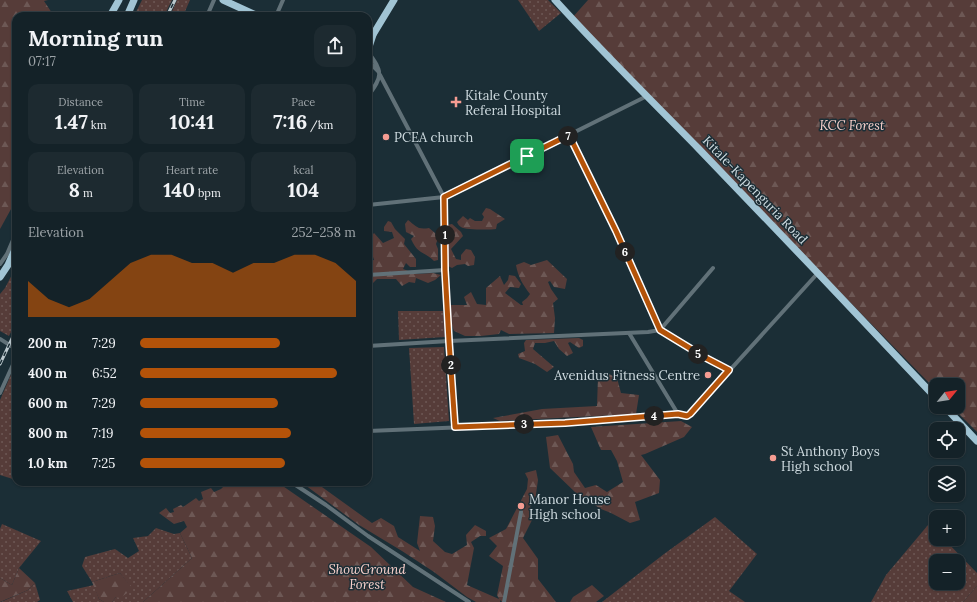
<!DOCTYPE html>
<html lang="en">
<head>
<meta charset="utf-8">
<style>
	:root { --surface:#142228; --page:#1d2a30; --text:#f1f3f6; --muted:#9da4a8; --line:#333f45; --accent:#b45309 }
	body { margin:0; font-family:Lora,serif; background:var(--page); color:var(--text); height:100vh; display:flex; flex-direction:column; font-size:15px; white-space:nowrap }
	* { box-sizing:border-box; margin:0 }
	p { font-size:13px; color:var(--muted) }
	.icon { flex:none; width:22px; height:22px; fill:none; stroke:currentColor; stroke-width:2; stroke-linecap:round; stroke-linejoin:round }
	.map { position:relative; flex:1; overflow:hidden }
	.drawer { position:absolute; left:12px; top:12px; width:360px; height:474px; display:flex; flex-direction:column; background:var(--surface); border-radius:12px; box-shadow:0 1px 3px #0004,0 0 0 1px var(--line) }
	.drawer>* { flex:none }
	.needle { width:26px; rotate:60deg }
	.tools { position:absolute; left:929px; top:378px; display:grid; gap:8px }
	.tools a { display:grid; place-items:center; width:36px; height:36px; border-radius:8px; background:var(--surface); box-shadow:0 1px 3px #0004,0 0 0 1px var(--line); font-size:20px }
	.pin { position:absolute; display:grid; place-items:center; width:34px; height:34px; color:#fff; margin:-17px; border-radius:8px; box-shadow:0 2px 6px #0006 }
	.km { position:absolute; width:20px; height:20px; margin:-10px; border-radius:50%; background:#222; color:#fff; font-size:11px; line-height:20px; text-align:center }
	.round { display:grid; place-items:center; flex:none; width:42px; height:42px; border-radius:12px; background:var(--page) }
	.overview { display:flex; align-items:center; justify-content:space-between; height:68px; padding:0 16px }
	h1 { font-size:22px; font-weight:700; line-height:30px }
	.stats { display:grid; grid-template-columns:repeat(3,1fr); gap:6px; height:68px; padding:4px 16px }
	.stats div { display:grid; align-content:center; border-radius:10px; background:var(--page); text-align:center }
	.stats b { font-size:20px; font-weight:700 }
	.stats small { font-size:11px; font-weight:400 }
	.stats p { font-size:11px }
	.chart { height:112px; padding:8px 16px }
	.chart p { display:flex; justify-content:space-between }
	.chart svg { width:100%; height:72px; margin-top:4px; fill:var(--accent); opacity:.7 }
	ul { padding:0 16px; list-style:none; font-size:13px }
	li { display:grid; grid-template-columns:64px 48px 1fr; align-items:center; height:30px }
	li i { height:10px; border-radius:5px; background:var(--accent) }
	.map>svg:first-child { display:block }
</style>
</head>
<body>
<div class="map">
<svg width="977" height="602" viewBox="0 0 977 602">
	<defs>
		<pattern id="green-dots" width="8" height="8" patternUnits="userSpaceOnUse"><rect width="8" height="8" fill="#563c39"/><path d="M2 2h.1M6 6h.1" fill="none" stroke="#6d5855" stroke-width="1.8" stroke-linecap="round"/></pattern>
		<pattern id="forest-firs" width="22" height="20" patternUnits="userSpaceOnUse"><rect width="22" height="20" fill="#563c39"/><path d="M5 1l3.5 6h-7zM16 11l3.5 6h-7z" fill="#6d5855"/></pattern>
	</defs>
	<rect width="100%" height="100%" fill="#1b2e36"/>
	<g fill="url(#green-dots)" fill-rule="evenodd">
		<path d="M142 0H172L164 16H134Z"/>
		<path d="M177 0H190L183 16H170Z"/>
		<path d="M518 0H548L561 13 539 31Z"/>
		<path d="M16 267V322L9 336 0 331V294L5 288Z"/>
		<path d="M398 311H443L445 337 399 340Z"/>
		<path d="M444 347 449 421 414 424 409 348Z"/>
		<path d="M16 363V480L0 475V400Z"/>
		<path d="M715 517 757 554 729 591 745 602H602L664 554Z"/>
		<path d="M2 524 41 541 19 568 12 585 0 578V529Z"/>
		<path d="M928 525 936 531V539H944L977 573V586L963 602H871L886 575ZM936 561H958V583H936Z"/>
		<path d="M156 528 174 534 180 533 192 558 143 602H112L116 597 132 589 120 573 92 582 82 566 85 557 115 549 128 558 139 551 133 538 148 536Z"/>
		<path d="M35 583 40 600 37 602H1L28 590Z"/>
		<path d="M94 585 99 599 104 602H73L67 591Z"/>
	</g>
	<g fill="url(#forest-firs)">
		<path d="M0 0H48L44 1 54 16H16V112L11 115C17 131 17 135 13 152L16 154V200L0 229Z"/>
		<path d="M588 0H977V432L952 407H958V385H936V390L572 18Z"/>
		<path d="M486 208 490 209 505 219 497 224 496 229C490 230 465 230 461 227 459 226 458 224 457 222L463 216 468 220 470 218 475 221H482L484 217 482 214Z"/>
		<path d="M408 220C416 226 417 230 429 228L435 233 438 238 436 244 438 249V260L434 261C424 251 418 255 411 239L414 236 406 232 405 224Z"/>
		<path d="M388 221 391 222 395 229 405 239 404 244 416 259V267H410L406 263 403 269 417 274 433 273 441 275 435 280 428 283 416 278 415 283 409 282 402 286 396 279H377L373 283 368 282V261L374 260 368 240 374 233 383 243 394 238 392 232 384 231V227Z"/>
		<path d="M452 224 461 232 463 236 451 249 456 259 461 260V255L466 249 471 250 475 257 474 265 468 266 465 264 457 265 452 268 448 266 447 225Z"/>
		<path d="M547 260 567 279 565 289 554 287 550 281 548 282 551 289 558 299 553 303 555 318 554 333 509 334 501 330 499 334 481 336H465L454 331 449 317 451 305H467L464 297 471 292 477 304 486 305V288L500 276 504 285 508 280 509 275 515 276 521 284 519 288 510 287 505 293 521 305H523L522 302 527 298 530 294C523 285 518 277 516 265L524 262 531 265Z"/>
		<path d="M579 338 583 340V346L579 348 570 342 568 343 573 353 567 356 559 349 554 341 545 343H535L533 349 554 367 547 372 535 364 519 358 518 354 525 351 524 343 526 340Z"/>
		<path d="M607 373 617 378 621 393 639 395 636 414 500 421 493 418 542 409 597 406 598 377Z"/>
		<path d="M681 421 692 427 684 437 645 454 641 455 660 480 659 493 635 502 640 520 630 523 611 513 601 509 576 493 550 468 546 437 558 435 573 464 574 472 585 488 596 485 607 492 623 482 617 461 611 450H601L591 427Z"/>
		<path d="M536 470 538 480 535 501 530 506 533 518 523 538 538 559V579L556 602H502L500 600V602H476L467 597 434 572 402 551 359 525 301 482H315L372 523 381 518 394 526 398 537 420 551 417 543 420 516 433 517 435 526 433 541 445 552 452 554 467 545 466 535 475 525 486 531V536H480L471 542 474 548 467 585 499 599 497 595 503 566 489 556 497 546 489 538 506 529 527 489 528 479 525 473Z"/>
		<path d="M228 482H277L371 547 413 587 446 602H143L192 558 180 533 187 527 184 521 174 524 159 513 166 508 170 513 174 512 173 509 181 505 183 507 196 498 199 501 203 499 201 492 211 488 214 492 221 489Z"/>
		<path d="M19 568 35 583 28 590 0 602V578L12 585Z"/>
		<path d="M120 573 133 589 120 598 116 597 112 602H104L99 599 92 582Z"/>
		<path d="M592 585 604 596 596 602H570L573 597Z"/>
		<path d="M977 586V602H963Z"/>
	</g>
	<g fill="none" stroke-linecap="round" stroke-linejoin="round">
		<g stroke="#617178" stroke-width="4">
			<path d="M207 16 214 0"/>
			<path d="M276 16 283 0"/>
			<path d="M368 52C383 72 383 76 368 96"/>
			<path d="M368 61 379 72"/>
			<path d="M569 135 616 231 660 330 706 358 729 371"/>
			<path d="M368 205 444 197 380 75"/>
			<path d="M0 264 7 254 16 233"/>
			<path d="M368 275 445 270"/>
			<path d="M629 333 678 414"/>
			<path d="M0 339 16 349"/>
			<path d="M368 346 449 341 445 270 444 197 647 96"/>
			<path d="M0 393 16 358"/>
			<path d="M455 427 449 341 648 332 660 330 713 268"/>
			<path d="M368 431 565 423 678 414 687 416 690 414 817 274"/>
			<path d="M291 482 326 505 368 536 469 602"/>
			<path d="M504 602 521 512"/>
		</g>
		<g stroke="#a1c4d4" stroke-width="7">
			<path d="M223 0 258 16"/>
			<path d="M555 0C601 51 650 99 698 148 778 231 857 314 936 398"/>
			<path d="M110 16 119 0"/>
			<path d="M127 16 134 0"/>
			<path d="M368 40 374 33 394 0"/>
			<path d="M368 50 373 35"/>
			<path d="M0 277 8 265 16 247"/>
			<path d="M945 407 977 441"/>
		</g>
		<defs>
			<g id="rail">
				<path d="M167 16 175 0"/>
				<path d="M0 364 16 330"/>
			</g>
		</defs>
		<use href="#rail" stroke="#bcc9ce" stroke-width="3"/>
		<use href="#rail" stroke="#1b2e36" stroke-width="1.5" stroke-dasharray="4.5" stroke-linecap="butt"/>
	</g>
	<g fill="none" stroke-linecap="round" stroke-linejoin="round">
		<defs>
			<path id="route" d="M569 135 616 231 660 330 706 358 729 370 690 414 687 416 678 414 565 423 455 427 449 341 445 270 444 197Z"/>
		</defs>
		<use href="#route" stroke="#fff" stroke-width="8"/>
		<use href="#route" stroke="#b45309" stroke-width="5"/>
	</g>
	<g fill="#f59c92" stroke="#1b2e36" stroke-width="1.5">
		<path d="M454 96h4v4h4v4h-4v4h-4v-4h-4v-4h4z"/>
		<circle cx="386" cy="137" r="4"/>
		<circle cx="708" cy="375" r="4"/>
		<circle cx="773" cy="458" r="4"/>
		<circle cx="521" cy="506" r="4"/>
	</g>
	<g text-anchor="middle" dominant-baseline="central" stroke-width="3" stroke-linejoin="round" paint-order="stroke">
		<g font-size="13" fill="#cfdbe0" stroke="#1b2e36" text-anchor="start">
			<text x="465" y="95">Kitale County<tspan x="465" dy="15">Referal Hospital</tspan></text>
			<text x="394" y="137">PCEA church</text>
			<text x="700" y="375" text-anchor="end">Avenidus Fitness Centre</text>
			<text x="781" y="451">St Anthony Boys<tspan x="781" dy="15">High school</tspan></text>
			<text x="529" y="499">Manor House<tspan x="529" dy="15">High school</tspan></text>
		</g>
		<g font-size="13" font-style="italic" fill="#f8d0cb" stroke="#1b2e36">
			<text x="852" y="125">KCC Forest</text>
			<text x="367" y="569">ShowGround<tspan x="367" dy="15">Forest</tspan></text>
		</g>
		<g font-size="13" fill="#cfdbe0" stroke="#1b2e36">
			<text transform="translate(755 190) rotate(46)">Kitale-Kapenguria Road</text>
		</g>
	</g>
</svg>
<div class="tools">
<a><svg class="needle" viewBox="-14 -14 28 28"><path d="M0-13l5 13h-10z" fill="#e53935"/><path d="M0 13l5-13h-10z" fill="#9da4a8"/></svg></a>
<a><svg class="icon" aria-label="locate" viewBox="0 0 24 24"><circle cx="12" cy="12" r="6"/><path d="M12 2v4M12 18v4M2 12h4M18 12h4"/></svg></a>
<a><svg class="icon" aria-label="layers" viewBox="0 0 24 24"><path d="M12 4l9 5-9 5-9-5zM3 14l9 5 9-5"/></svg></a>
<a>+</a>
<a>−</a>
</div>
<div class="pin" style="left:527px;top:156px;background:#1e9e55"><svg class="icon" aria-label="arrive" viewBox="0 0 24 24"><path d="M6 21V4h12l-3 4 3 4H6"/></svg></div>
<b class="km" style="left:445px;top:235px">1</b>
<b class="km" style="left:451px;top:365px">2</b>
<b class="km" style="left:524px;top:424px">3</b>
<b class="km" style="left:654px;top:416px">4</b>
<b class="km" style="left:698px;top:354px">5</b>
<b class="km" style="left:625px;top:252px">6</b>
<b class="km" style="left:568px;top:136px">7</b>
<section class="drawer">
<div class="overview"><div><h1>Morning run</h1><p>07:17</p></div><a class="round"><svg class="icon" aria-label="share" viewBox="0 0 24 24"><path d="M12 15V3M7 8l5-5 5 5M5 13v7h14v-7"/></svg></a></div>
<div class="stats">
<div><p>Distance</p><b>1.47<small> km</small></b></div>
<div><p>Time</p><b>10:41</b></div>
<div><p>Pace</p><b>7:16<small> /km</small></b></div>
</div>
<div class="stats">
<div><p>Elevation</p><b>8<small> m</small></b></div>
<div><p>Heart rate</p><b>140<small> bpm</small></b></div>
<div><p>kcal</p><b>104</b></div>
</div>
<div class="chart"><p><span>Elevation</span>252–258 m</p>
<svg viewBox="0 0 160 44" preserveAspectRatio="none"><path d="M0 44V22L10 33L20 38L30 33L40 22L50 11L60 6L70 6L80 11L90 11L100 17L110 11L120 11L130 6L140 6L150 11L160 22V44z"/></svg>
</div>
<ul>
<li><b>200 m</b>7:29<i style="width:65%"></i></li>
<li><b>400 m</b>6:52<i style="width:91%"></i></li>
<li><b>600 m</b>7:29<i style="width:64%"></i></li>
<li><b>800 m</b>7:19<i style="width:70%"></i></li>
<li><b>1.0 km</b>7:25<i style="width:67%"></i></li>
</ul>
</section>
</div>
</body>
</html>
